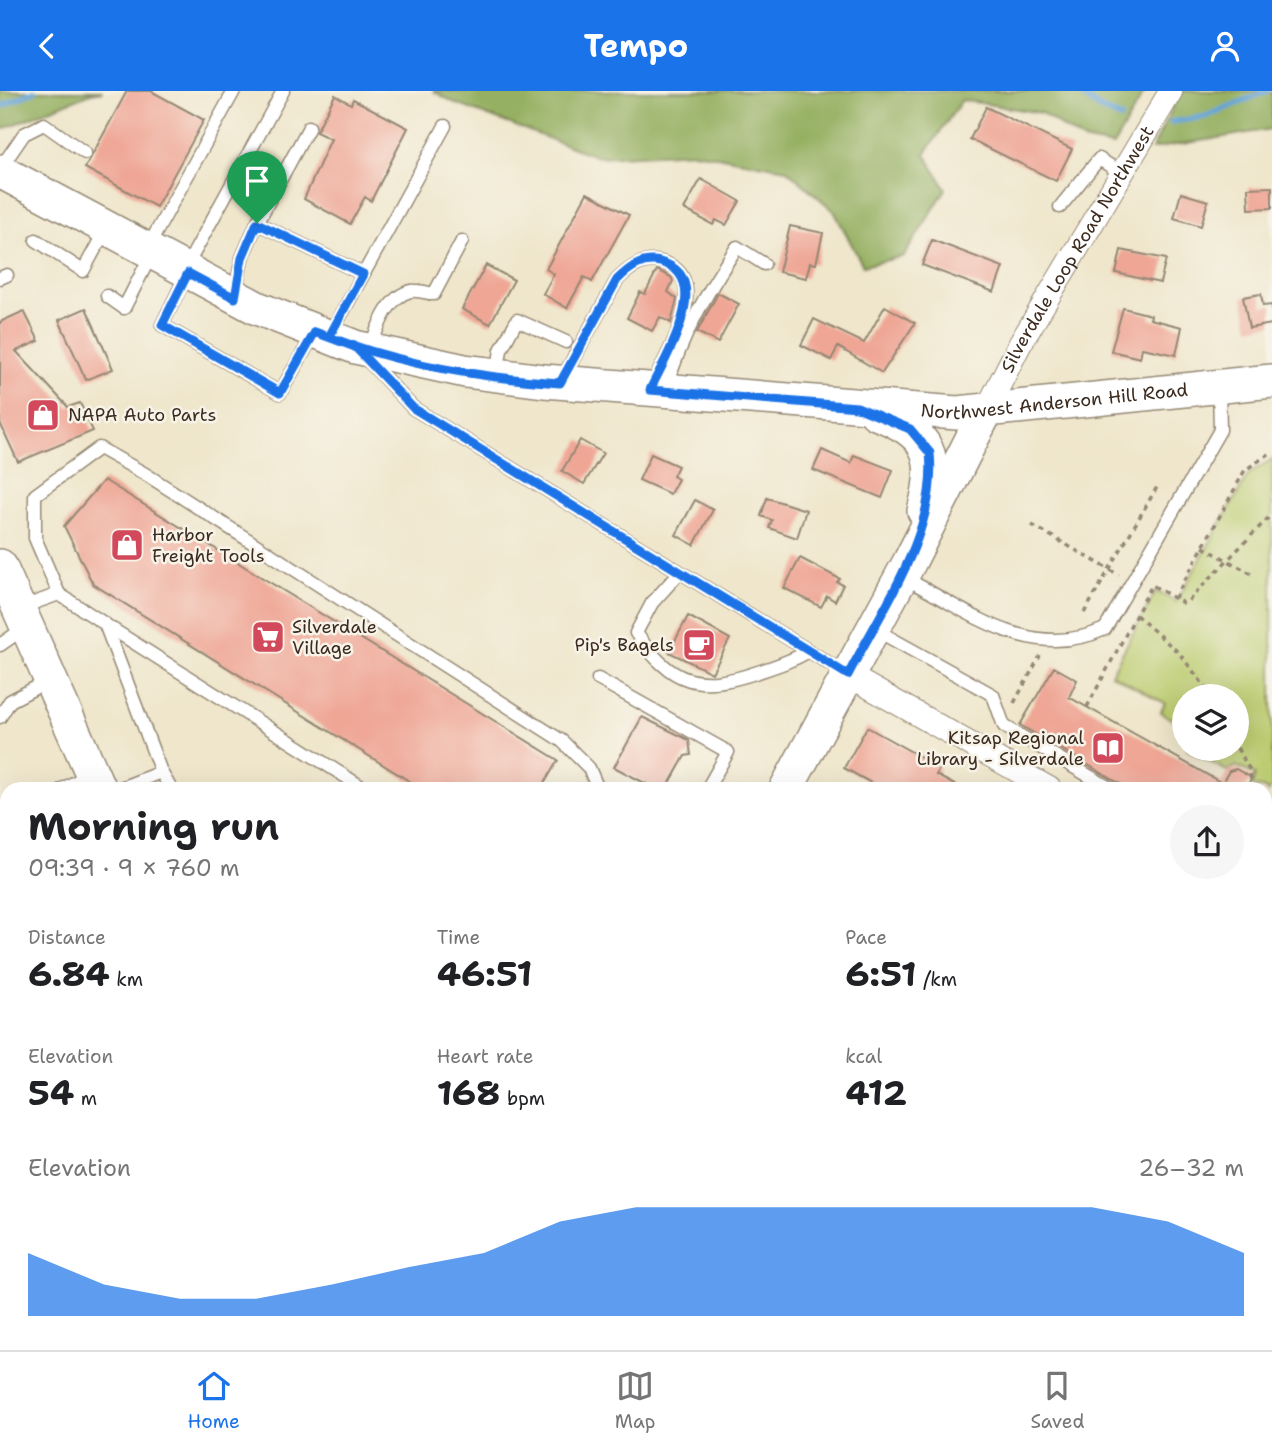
<!DOCTYPE html>
<html lang="en">
<head>
<meta charset="utf-8">
<style>
	:root { --surface:#fff; --page:#f6f6f6; --text:#202124; --muted:#757577; --line:#e0e0e0; --accent:#1a73e8 }
	body { margin:0; font-family:"Shantell Sans",sans-serif; background:var(--page); color:var(--text); height:100vh; display:flex; flex-direction:column; font-size:26px; white-space:nowrap }
	* { box-sizing:border-box; margin:0 }
	p { font-size:23px; color:var(--muted) }
	.icon { flex:none; width:38px; height:38px; fill:none; stroke:currentColor; stroke-width:2; stroke-linecap:round; stroke-linejoin:round }
	.map { position:relative; flex:1; overflow:hidden }
	.drawer { position:absolute; left:0px; top:691px; width:1272px; height:569px; display:flex; flex-direction:column; background:var(--surface); border-radius:21px 21px 0 0; box-shadow:0 7px 28px #0002 }
	.drawer>* { flex:none }
	.buttons { position:absolute; left:1172px; top:593px; display:grid; gap:14px }
	.buttons a { display:grid; place-items:center; width:77px; height:77px; border-radius:50%; background:var(--surface); box-shadow:0 7px 28px #0002; font-size:35px }
	.pin { position:absolute; display:grid; place-items:center; width:60px; height:60px; color:#fff; margin:-72px -30px; border-radius:50% 50% 50% 0; rotate:-45deg; box-shadow:0 0 7px #0007 }
	.pin .icon { rotate:45deg }
	.round { display:grid; place-items:center; flex:none; width:74px; height:74px; border-radius:37px; background:var(--page) }
	.headline { display:flex; align-items:center; justify-content:space-between; height:119px; padding:0 28px }
	h1 { font-size:38px; font-weight:700; line-height:52px }
	.stats { display:grid; grid-template-columns:repeat(3,1fr); gap:10px; height:119px; padding:7px 28px }
	.stats div { display:grid; align-content:center }
	.stats b { font-size:35px; font-weight:700 }
	.stats small { font-size:19px; font-weight:400 }
	.stats p { font-size:19px }
	.chart { height:196px; padding:14px 28px }
	.chart p { display:flex; justify-content:space-between }
	.chart svg { width:100%; height:126px; margin-top:7px; fill:var(--accent); opacity:.7 }
	header { display:flex; justify-content:space-between; align-items:center; height:91px; padding:0 28px; background:var(--accent); color:#fff; font-size:32px; font-weight:700 }
	.tabs { display:flex; justify-content:space-around; align-items:center; height:98px; border-top:2px solid var(--line); background:var(--surface); font-size:19px; color:var(--muted) }
	.tabs a { display:grid; justify-items:center; gap:4px }
	.tabs .selected { color:var(--accent) }
	.map>svg:first-child { display:block }
</style>
</head>
<body>
<header><svg class="icon" aria-label="back" viewBox="0 0 24 24"><path d="M15 5l-7 7 7 7"/></svg>Tempo<svg class="icon" aria-label="person" viewBox="0 0 24 24"><circle cx="12" cy="8" r="4"/><path d="M4 21q1-7 8-7t8 7"/></svg></header>
<div class="map">
<svg width="1272" height="1259" viewBox="0 0 1272 1259">
	<rect width="100%" height="100%" fill="#f7f3e8"/>
	<filter id="ink" filterUnits="userSpaceOnUse"><feTurbulence type="fractalNoise" baseFrequency=".0143" numOctaves="2"/><feDisplacementMap in="SourceGraphic" scale="14" xChannelSelector="R" yChannelSelector="G"/><feConvolveMatrix kernelMatrix="1 2 1 2 8 2 1 2 1" color-interpolation-filters="sRGB"/></filter>
	<filter id="wash" filterUnits="userSpaceOnUse"><feTurbulence type="fractalNoise" baseFrequency=".00686" numOctaves="4" result="noise"/><feDisplacementMap in="SourceGraphic" scale="28" xChannelSelector="R" yChannelSelector="G"/><feGaussianBlur stdDeviation="1.57" result="paint"/><feColorMatrix in="noise" values="0 0 0 0 0 0 0 0 0 0 0 0 0 0 0 0 0 1.4 0 .05"/><feComposite in="paint" operator="in"/></filter>
	<g filter="url(#wash)">
		<rect width="100%" height="100%" fill="#efe6cb"/>
		<path fill="#bccc6f" stroke="#7c7b46" stroke-width="2" d="M1272 368V695L1268 702 1265 698 1252 695 1255 684 1236 675 1227 680 1187 658H1237V606H1185V638L1161 621 1165 612 1111 583 1156 500 1176 511 1249 383Z"/>
		<g fill="#95b062" stroke="#686d40" stroke-width="2">
			<path d="M0 0H103L91 2 0 39Z"/>
			<path d="M433 0H1145L1113 55 1082 49 1041 22 962 9 925 63 946 98 904 165 863 175 834 120 786 78 695 61 598 66 457 13Z"/>
			<path d="M1181 0H1272V38L1152 58Z"/>
		</g>
		<g fill="none" stroke-linecap="round" stroke-linejoin="round">
			<g stroke="#60a1d3" stroke-width="6">
				<path d="M1077 0 1101 18 1121 27"/>
				<path d="M0 16 34 0"/>
				<path d="M1171 31 1204 26 1267 0"/>
			</g>
		</g>
		<g id="blocks">
			<g fill="#efa695">
				<path d="M127 0H151L204 29 156 116 85 77Z"/>
				<path d="M335 4 351 13 353 8 408 37 371 110 365 106 350 133 304 108 331 48 316 41Z"/>
				<path d="M986 16 1072 58 1056 90 970 48Z"/>
				<path d="M701 88 740 110 726 134 716 129 713 134 684 118Z"/>
				<path d="M1272 96V117L1249 118 1248 97Z"/>
				<path d="M587 102 629 124 592 191 584 186 567 217 543 203 554 183 546 178Z"/>
				<path d="M1181 102 1208 110 1201 135 1174 127Z"/>
				<path d="M790 135 823 142 816 173 810 172 806 187 779 181Z"/>
				<path d="M932 149 1003 176 994 201 922 174Z"/>
				<path d="M1121 159 1166 168 1160 192 1116 182Z"/>
				<path d="M486 174 514 189 490 233 462 218Z"/>
				<path d="M657 179 671 186 673 190 668 201 677 208 671 232 660 226 652 240 627 227 640 201 645 203Z"/>
				<path d="M718 202 739 213 718 252 697 241Z"/>
				<path d="M1261 203 1263 215 1272 214V233L1249 237 1243 206Z"/>
				<path d="M885 215 915 232 882 282 838 256 831 269 801 254 814 228 864 252Z"/>
				<path d="M86 217 113 278 86 289 59 229Z"/>
				<path d="M1123 217 1151 224 1150 228 1182 236 1176 264 1142 257 1140 267 1111 260Z"/>
				<path d="M24 220 39 250 16 260 68 316 80 312 93 340 18 371 0 332V231Z"/>
				<path d="M580 349 603 362 584 393 562 380Z"/>
				<path d="M822 359 851 372 854 364 893 379 882 407 813 379Z"/>
				<path d="M651 363 678 375 673 385 678 388 670 403 639 389Z"/>
				<path d="M104 389 558 669 541 698H422L93 493 64 435Z"/>
				<path d="M767 407 806 419 797 447 769 437 772 429 761 425Z"/>
				<path d="M695 409 713 419 694 454 676 444Z"/>
				<path d="M800 467 840 488 837 491 843 494 835 510 827 505 821 516 784 497Z"/>
				<path d="M688 525 730 548 712 582 669 561Z"/>
				<path d="M1054 576 1077 589 1069 606 1222 692 1229 680 1236 678 1252 687 1245 698H1129L1020 634Z"/>
				<path d="M642 626 689 649 691 664 685 665 667 697 656 698 614 676Z"/>
				<path d="M867 636 940 677 936 684 962 698H882L844 677Z"/>
			</g>
		</g>
	</g>
	<g filter="url(#ink)">
		<use href="#blocks" fill-opacity="0" stroke="#958874" stroke-width="2"/>
		<g fill="none" stroke-linecap="round" stroke-linejoin="round">
			<defs>
				<g id="lane">
					<path d="M0 78 24 43 44 33 85 62"/>
					<path d="M1060 116 1099 68 1122 82"/>
					<path d="M257 132 363 183"/>
					<path d="M36 149 83 180 106 138"/>
					<path d="M148 156 234 0"/>
					<path d="M185 178 283 0"/>
					<path d="M187 183 162 234 280 302 314 243"/>
					<path d="M0 187 7 184"/>
					<path d="M235 204 242 167 257 132 309 36"/>
					<path d="M107 205 124 217 151 164"/>
					<path d="M330 244 445 35"/>
					<path d="M369 259C377 239 387 205 411 200 418 199 427 202 434 203L462 150"/>
					<path d="M365 266 413 317 848 584"/>
					<path d="M497 284 501 259 517 229 566 251"/>
					<path d="M562 288 617 189C629 177 643 167 661 171 716 185 666 265 652 295"/>
					<path d="M666 298C681 245 707 201 737 156L764 173"/>
					<path d="M680 481 652 512 636 542C672 594 699 601 758 581 776 575 792 570 809 560"/>
					<path d="M903 486C968 520 1030 572 1105 538L1220 339 1219 296"/>
					<path d="M20 517 59 503"/>
					<path d="M106 534 365 698"/>
					<path d="M876 539 993 604 1004 635 1111 698"/>
					<path d="M0 554 26 536"/>
					<path d="M598 588 728 661 707 698"/>
					<path d="M0 626 10 610 50 589"/>
					<path d="M161 681 105 533 59 503 35 447V404L99 357 147 384 562 650 589 677 598 698"/>
					<path d="M62 698 92 682"/>
					<path d="M118 698 161 681 171 698"/>
					<path d="M0 779 7 769"/>
					<path d="M1265 784 1272 786"/>
					<path d="M0 810 7 816"/>
					<path d="M0 837 7 829"/>
					<path d="M1265 941 1272 945"/>
					<path d="M1272 954 1269 960 1272 962"/>
					<path d="M0 972 7 978"/>
					<path d="M0 1118 7 1125"/>
					<path d="M1265 1155 1272 1159"/>
					<path d="M252 1253 254 1259"/>
					<path d="M623 1253 633 1259"/>
					<path d="M691 1253 702 1259"/>
					<path d="M15 1259 19 1253"/>
					<path d="M416 1259 423 1253"/>
				</g>
				<g id="street">
					<path id="s1" d="M986 320 1020 253 1171 0"/>
					<path d="M848 584 1050 698"/>
					<path d="M1265 820 1272 824"/>
					<path d="M1265 1042 1272 1029"/>
					<path d="M932 1253 943 1259"/>
					<path d="M1145 1259 1148 1253"/>
				</g>
				<g id="secondary">
					<path id="s2" d="M0 80 257 217 355 256 465 280 544 290 957 322 1272 290"/>
					<path d="M876 322C931 342 939 366 924 420"/>
					<path d="M0 475 99 698"/>
					<path d="M786 698 910 470 986 320"/>
					<path d="M341 1253 344 1259"/>
					<path d="M842 1253 852 1259"/>
					<path d="M480 1259 483 1253"/>
				</g>
			</defs>
			<use href="#lane" stroke="#958874" stroke-width="15"/>
			<use href="#street" stroke="#958874" stroke-width="25"/>
			<use href="#secondary" stroke="#958874" stroke-width="36"/>
			<g stroke="#958874" stroke-width="3.5" stroke-dasharray="5 5" stroke-linecap="butt">
				<path d="M1032 434 1119 484"/>
				<path d="M1203 456 1254 484"/>
				<path d="M1175 507 1245 379 1272 361"/>
				<path d="M1084 522 1157 396"/>
				<path d="M1136 524 1179 562 1213 606"/>
				<path d="M1014 612 1040 565"/>
				<path d="M1087 616 1152 494 1183 512 1188 510 1272 423"/>
				<path d="M1237 657 1251 681 1250 694"/>
			</g>
			<use href="#lane" stroke="#fff" stroke-width="12"/>
			<use href="#street" stroke="#fff" stroke-width="23"/>
			<use href="#secondary" stroke="#fff" stroke-width="33"/>
		</g>
	</g>
	<g fill="none" stroke-linecap="round" stroke-linejoin="round" filter="url(#ink)">
		<defs>
			<path id="route" d="M257 132 242 167 235 207 188 182 162 234 280 302 315 241 355 256 413 317 848 584C883 516 938 441 930 362L910 338 857 316 650 299C664 269 717 185 660 171 642 167 629 177 617 189L560 292C483 287 402 274 329 246L363 183 257 132"/>
		</defs>
		<use href="#route" stroke="#fff" stroke-width="14"/>
		<use href="#route" stroke="#1a73e8" stroke-width="9"/>
	</g>
	<defs>
		<symbol id="shop-square" viewBox="-11 -11 22 22"><rect x="-9" y="-9" width="18" height="18" rx="4" fill="#d1495b" stroke="#f7f3e8"/><path d="M-5-2.5h2.3a2.7 3.5 0 0 1 5.4 0H5L5.5 6h-11ZM-1.5-2.5h3a1.5 2.3 0 0 0-3 0Z" fill="#fff"/></symbol>
		<symbol id="supermarket-square" viewBox="-11 -11 22 22"><rect x="-9" y="-9" width="18" height="18" rx="4" fill="#d1495b" stroke="#f7f3e8"/><path d="M-6-5.5h2.5l.6 2H6L4.5 2H-2.5L-4.4-4H-6ZM-1.5 3.2a1.3 1.3 0 1 0 .1 0ZM3 3.2a1.3 1.3 0 1 0 .1 0Z" fill="#fff"/></symbol>
		<symbol id="cafe-square" viewBox="-11 -11 22 22"><rect x="-9" y="-9" width="18" height="18" rx="4" fill="#d1495b" stroke="#f7f3e8"/><path d="M-5.5-4.5H6V0H3Q3 3.5 0 3.5H-2.5Q-5.5 3.5-5.5 0ZM3-3.2v2h1.7v-2ZM-6 4.5H4V6H-6Z" fill="#fff"/></symbol>
		<symbol id="library-square" viewBox="-11 -11 22 22"><rect x="-9" y="-9" width="18" height="18" rx="4" fill="#d1495b" stroke="#f7f3e8"/><path d="M-6-4Q-3-5.5-.7-3.5V5Q-3 3-6 4ZM6-4Q3-5.5 .7-3.5V5Q3 3 6 4Z" fill="#fff"/></symbol>
	</defs>
	<g fill-rule="evenodd">
		<use href="#shop-square" x="24" y="305" width="38" height="38"/>
		<use href="#shop-square" x="108" y="435" width="38" height="38"/>
		<use href="#supermarket-square" x="249" y="527" width="38" height="38"/>
		<use href="#cafe-square" x="680" y="535" width="38" height="38"/>
		<use href="#library-square" x="1089" y="638" width="38" height="38"/>
	</g>
	<g text-anchor="middle" dominant-baseline="central" stroke-width="5" stroke-linejoin="round" paint-order="stroke">
		<g font-size="18" fill="#3b2a1e" stroke="#f7f3e8">
			<text stroke="none"><textPath href="#s1" startOffset="186">Silverdale Loop Road Northwest</textPath></text>
			<text stroke="none"><textPath href="#s2" startOffset="1101">Northwest Anderson Hill Road</textPath></text>
		</g>
		<g font-size="18" fill="#3b2a1e" stroke="#f7f3e8" text-anchor="start">
			<text x="68" y="324">NAPA Auto Parts</text>
			<text x="152" y="444">Harbor<tspan x="152" dy="21">Freight Tools</tspan></text>
			<text x="292" y="536">Silverdale<tspan x="292" dy="21">Village</tspan></text>
			<text x="674" y="554" text-anchor="end">Pip's Bagels</text>
			<text x="1084" y="647" text-anchor="end">Kitsap Regional<tspan x="1084" dy="21">Library - Silverdale</tspan></text>
		</g>
	</g>
</svg>
<div class="buttons">
<a><svg class="icon" aria-label="layers" viewBox="0 0 24 24"><path d="M12 4l9 5-9 5-9-5zM3 14l9 5 9-5"/></svg></a>
</div>
<div class="pin" style="left:257px;top:132px;background:#1e9e55"><svg class="icon" aria-label="arrive" viewBox="0 0 24 24"><path d="M6 21V4h12l-3 4 3 4H6"/></svg></div>
<section class="drawer">
<div class="headline"><div><h1>Morning run</h1><p>09:39 · 9 × 760 m</p></div><a class="round"><svg class="icon" aria-label="share" viewBox="0 0 24 24"><path d="M12 15V3M7 8l5-5 5 5M5 13v7h14v-7"/></svg></a></div>
<div class="stats">
<div><p>Distance</p><b>6.84<small> km</small></b></div>
<div><p>Time</p><b>46:51</b></div>
<div><p>Pace</p><b>6:51<small> /km</small></b></div>
</div>
<div class="stats">
<div><p>Elevation</p><b>54<small> m</small></b></div>
<div><p>Heart rate</p><b>168<small> bpm</small></b></div>
<div><p>kcal</p><b>412</b></div>
</div>
<div class="chart"><p><span>Elevation</span>26–32 m</p>
<svg viewBox="0 0 160 44" preserveAspectRatio="none"><path d="M0 44V22L10 33L20 38L30 38L40 33L50 27L60 22L70 11L80 6L90 6L100 6L110 6L120 6L130 6L140 6L150 11L160 22V44z"/></svg>
</div>
</section>
</div>
<nav class="tabs">
<a class="selected"><svg class="icon" aria-label="home" viewBox="0 0 24 24"><path d="M3 11l9-7 9 7M6 9v11h12V9"/></svg>Home</a>
<a><svg class="icon" aria-label="map" viewBox="0 0 24 24"><path d="M3 6l6-2 6 2 6-2v14l-6 2-6-2-6 2zM9 4v14M15 6v14"/></svg>Map</a>
<a><svg class="icon" aria-label="saved" viewBox="0 0 24 24"><path d="M7 4h10v16l-5-4-5 4z"/></svg>Saved</a>
</nav>
</body>
</html>
